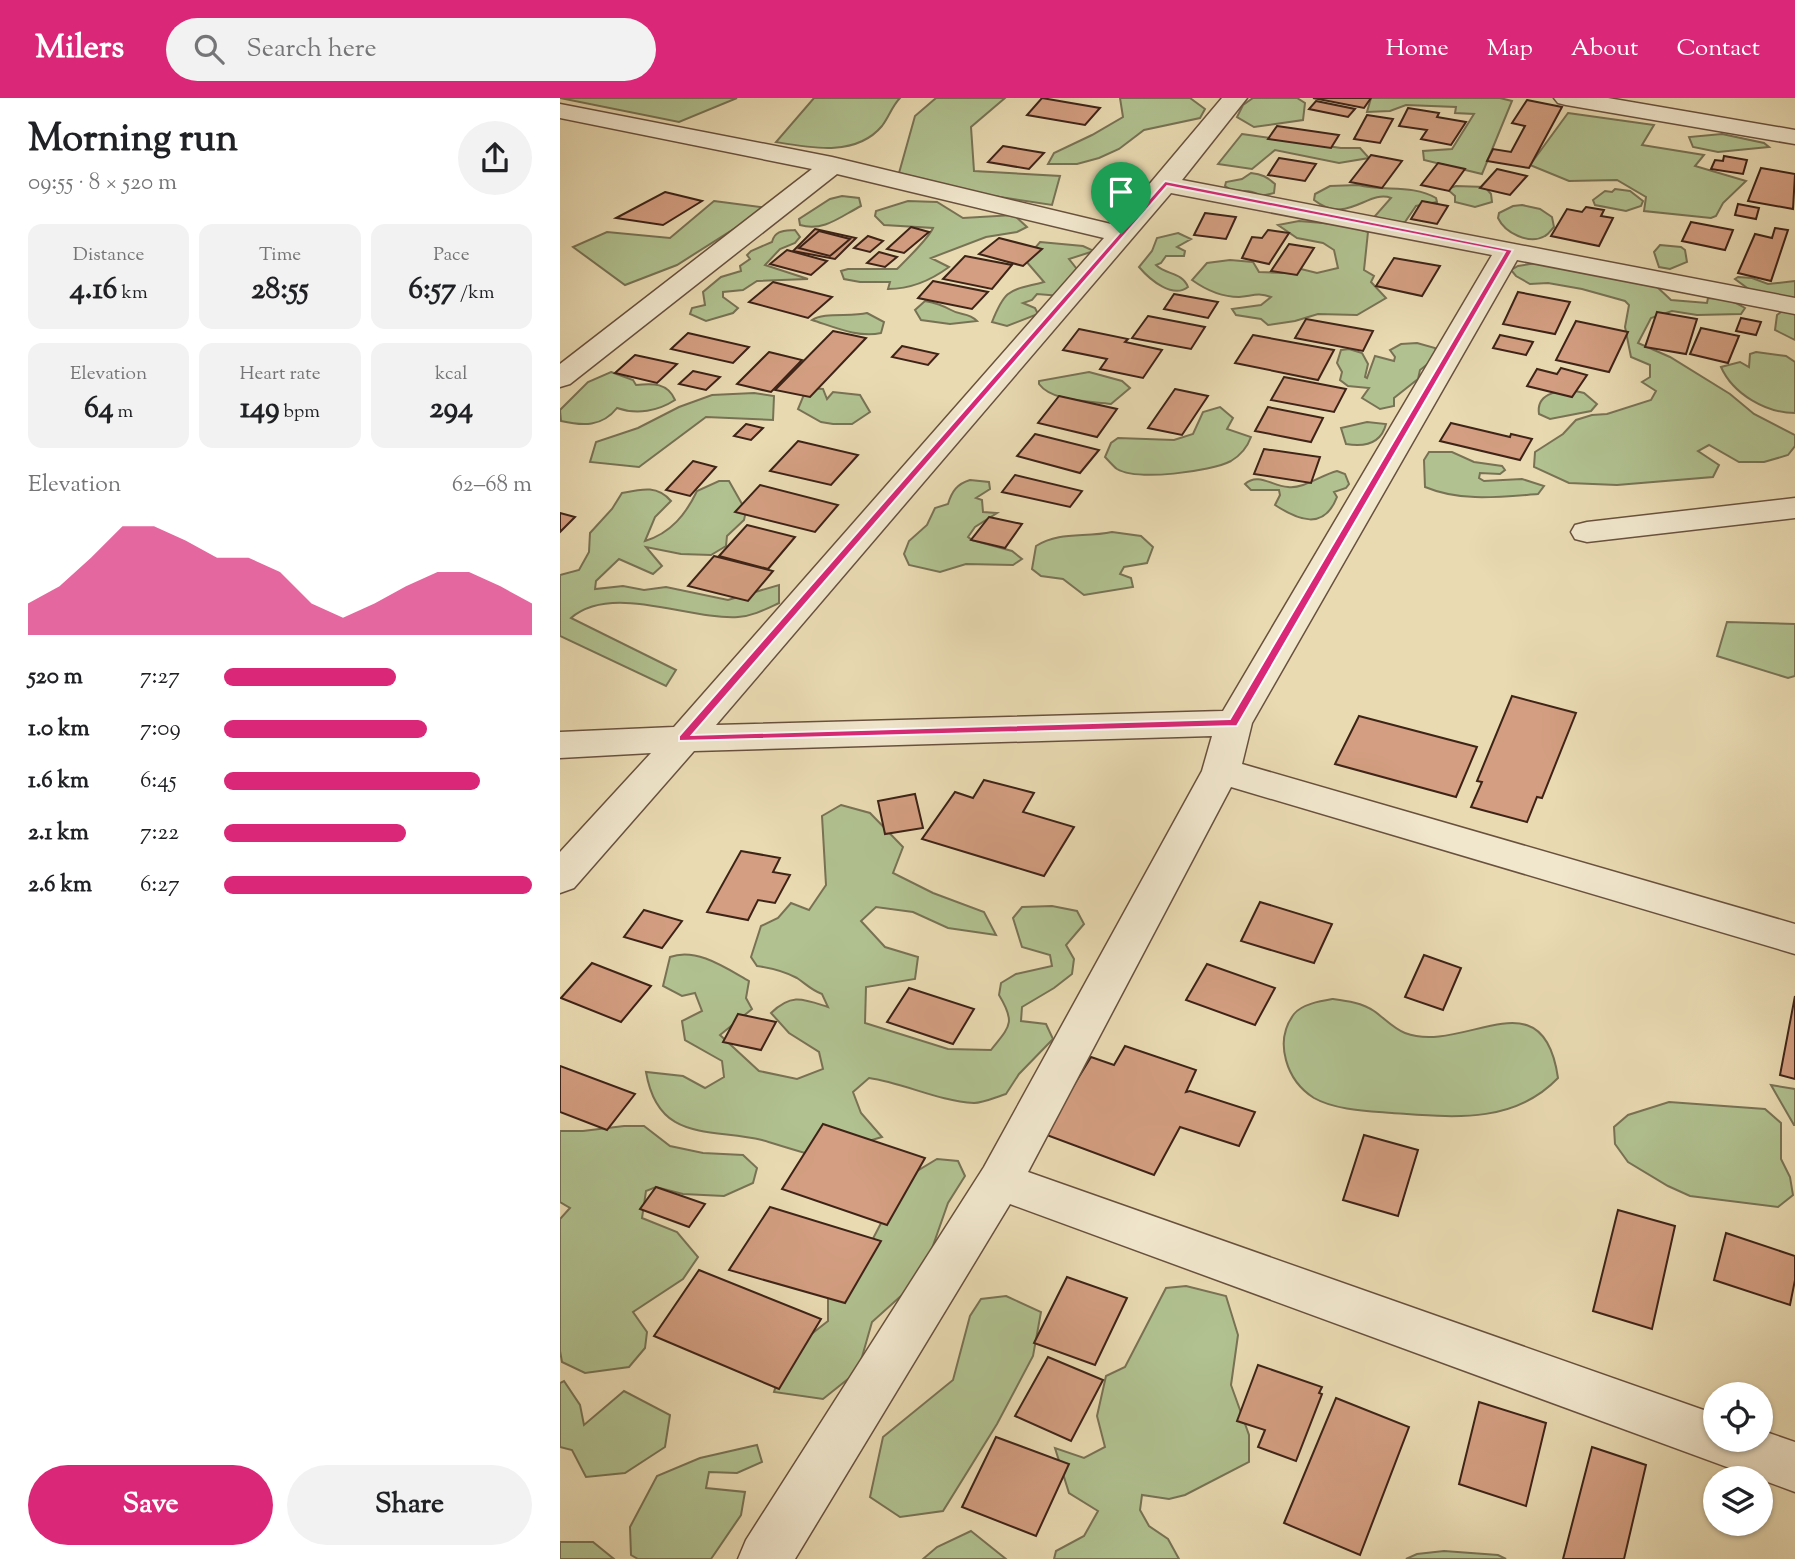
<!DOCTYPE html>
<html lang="en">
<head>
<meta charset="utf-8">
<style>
	:root { --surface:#fff; --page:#f2f2f2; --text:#202124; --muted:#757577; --accent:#db2777 }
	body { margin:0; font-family:"Sorts Mill Goudy",serif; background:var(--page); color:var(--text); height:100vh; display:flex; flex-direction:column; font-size:26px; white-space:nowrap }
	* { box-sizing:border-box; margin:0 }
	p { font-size:23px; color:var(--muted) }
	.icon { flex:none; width:38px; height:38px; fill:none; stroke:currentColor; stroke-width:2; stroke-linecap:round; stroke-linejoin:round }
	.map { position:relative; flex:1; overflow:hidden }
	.drawer { display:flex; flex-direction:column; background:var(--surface); width:560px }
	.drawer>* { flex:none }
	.fabs { position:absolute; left:1143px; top:1284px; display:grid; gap:14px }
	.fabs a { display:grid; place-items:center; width:70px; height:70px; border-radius:50%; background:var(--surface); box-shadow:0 2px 5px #0004; font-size:35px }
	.pin { position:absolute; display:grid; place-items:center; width:60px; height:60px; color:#fff; margin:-72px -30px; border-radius:50% 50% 50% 0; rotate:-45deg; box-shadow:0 0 7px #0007 }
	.pin .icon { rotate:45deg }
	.round { display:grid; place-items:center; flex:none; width:74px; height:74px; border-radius:37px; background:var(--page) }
	.head { display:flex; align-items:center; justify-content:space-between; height:119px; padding:0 28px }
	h1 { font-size:38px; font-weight:700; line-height:52px }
	.metrics { display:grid; grid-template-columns:repeat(3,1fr); gap:10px; height:119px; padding:7px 28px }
	.metrics div { display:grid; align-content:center; border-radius:14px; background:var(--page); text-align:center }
	.metrics b { font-size:30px; font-weight:700 }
	.metrics small { font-size:19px; font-weight:400 }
	.metrics p { font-size:19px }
	.chart { height:196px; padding:14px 28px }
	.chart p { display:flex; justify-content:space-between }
	.chart svg { width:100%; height:126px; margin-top:7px; fill:var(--accent); opacity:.7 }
	.button { display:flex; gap:14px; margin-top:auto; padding:14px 28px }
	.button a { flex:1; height:80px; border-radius:42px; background:var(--accent); color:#fff; font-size:28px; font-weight:700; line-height:80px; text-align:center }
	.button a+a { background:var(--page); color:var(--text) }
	ul { padding:0 28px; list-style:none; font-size:23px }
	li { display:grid; grid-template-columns:112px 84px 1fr; align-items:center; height:52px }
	li i { height:18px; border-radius:9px; background:var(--accent) }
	header { display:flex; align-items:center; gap:42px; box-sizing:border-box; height:98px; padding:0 35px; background:var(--accent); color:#fff }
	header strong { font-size:33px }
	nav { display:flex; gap:38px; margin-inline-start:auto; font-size:24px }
	.search { width:490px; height:63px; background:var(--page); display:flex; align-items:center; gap:18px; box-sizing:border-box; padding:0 24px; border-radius:38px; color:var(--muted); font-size:26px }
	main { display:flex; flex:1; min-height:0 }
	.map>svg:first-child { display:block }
</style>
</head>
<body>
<header>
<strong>Milers</strong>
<div class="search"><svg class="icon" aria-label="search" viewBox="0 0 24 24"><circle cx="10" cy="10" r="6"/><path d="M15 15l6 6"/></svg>Search here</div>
<nav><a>Home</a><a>Map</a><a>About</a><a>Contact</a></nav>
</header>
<main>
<section class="drawer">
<div class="head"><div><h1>Morning run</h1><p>09:55 · 8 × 520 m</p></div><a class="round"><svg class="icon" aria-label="share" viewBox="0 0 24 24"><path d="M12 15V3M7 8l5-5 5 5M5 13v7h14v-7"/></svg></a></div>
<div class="metrics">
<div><p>Distance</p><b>4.16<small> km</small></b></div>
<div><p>Time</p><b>28:55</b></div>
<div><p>Pace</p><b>6:57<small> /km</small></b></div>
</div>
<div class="metrics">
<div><p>Elevation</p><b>64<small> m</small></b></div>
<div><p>Heart rate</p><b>149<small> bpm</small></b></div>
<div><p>kcal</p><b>294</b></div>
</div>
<div class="chart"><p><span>Elevation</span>62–68 m</p>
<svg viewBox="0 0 160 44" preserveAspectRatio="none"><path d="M0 44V33L10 27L20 17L30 6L40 6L50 11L60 17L70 17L80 22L90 33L100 38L110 33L120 27L130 22L140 22L150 27L160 33V44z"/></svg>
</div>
<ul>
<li><b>520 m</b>7:27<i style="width:56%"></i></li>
<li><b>1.0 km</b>7:09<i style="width:66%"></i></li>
<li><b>1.6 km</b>6:45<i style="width:83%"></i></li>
<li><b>2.1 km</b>7:22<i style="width:59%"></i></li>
<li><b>2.6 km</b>6:27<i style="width:100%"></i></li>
</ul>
<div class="button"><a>Save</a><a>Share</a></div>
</section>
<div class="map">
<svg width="1235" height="1461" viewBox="0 0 1235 1461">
	<rect width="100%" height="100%" fill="#e9dab2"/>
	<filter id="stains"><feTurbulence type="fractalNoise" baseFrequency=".00286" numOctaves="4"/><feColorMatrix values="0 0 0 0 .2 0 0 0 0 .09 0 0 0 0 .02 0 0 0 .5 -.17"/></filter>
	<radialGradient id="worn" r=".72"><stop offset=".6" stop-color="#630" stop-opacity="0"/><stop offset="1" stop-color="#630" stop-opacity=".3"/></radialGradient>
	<g fill="#b1c190" stroke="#787254" stroke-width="2">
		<path d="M0 0H177L119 24Z"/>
		<path d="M254 0H340C332 8 329 19 322 28 296 59 251 50 216 44Z"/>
		<path d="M376 0H445L411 29 414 73 500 78 492 107 414 95 339 75 355 18Z"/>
		<path d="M560 0H630L645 11 640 20 584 32 559 51 539 60 517 66H488L494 55 532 37 563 19Z"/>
		<path d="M693 0H737L745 5 743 22 694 29 677 19 683 7Z"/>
		<path d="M811 0H940L952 3 922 76 864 62 863 53 892 51 914 16 895 15 896 9 846 7 830 13 807 14Z"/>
		<path d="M1008 15 1094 27 1082 47 1144 57 1135 68 1186 83 1163 105 1156 118 1151 120 1084 113 1086 99 1057 82 1009 83 970 67Z"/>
		<path d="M682 36 781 50H800L809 60 779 65 715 52 692 71 658 66Z"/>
		<path d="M1162 36 1204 45 1209 49 1158 54 1133 49 1129 39Z"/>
		<path d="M691 75C702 76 707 79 715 86L714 95 701 98C690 89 675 97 665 88L666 84 682 81Z"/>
		<path d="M798 87C824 94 852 86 876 100L877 104 856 108 845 124H824L815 118 831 100C808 91 787 128 754 102L755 96 770 88Z"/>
		<path d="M896 88 925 89 931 96 932 104 915 109 895 104V98L887 91Z"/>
		<path d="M1055 91 1070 93 1083 103 1081 108 1066 113 1035 107 1033 102 1045 93 1052 94Z"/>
		<path d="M282 98 299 100 301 108C281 118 264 134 240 127L239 121 270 101Z"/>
		<path d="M154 103 207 110 117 167 65 187 13 149 47 134 110 140Z"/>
		<path d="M348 103 377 104 403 120 454 117 467 129 457 134 426 139 371 160 389 169C370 183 351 191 328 191L330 184H300L284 181 281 173 288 171H337C347 161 368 141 373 130L324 127 315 118 316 113Z"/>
		<path d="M962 107 980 111 992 119 994 129C991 132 989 136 985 138 969 147 945 135 938 120L939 115 953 108Z"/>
		<path d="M739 123 786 127 808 134 804 172 814 178 811 184 826 200 797 217 758 216 735 223 708 227 701 221 676 217 672 211 701 207 711 199C698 194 692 198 679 199 661 199 646 192 632 182L647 165 670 162 693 164 699 174 722 175 737 170 757 175 778 170 774 152 763 145 737 140 718 127Z"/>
		<path d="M235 132 240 139 235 145 220 151 205 167 248 181 197 183 183 192 163 194V199L178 210 173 215 146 223 130 216 132 210 145 207 143 194 161 179 181 173 180 168 190 161 187 157 191 153 212 144C215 132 224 133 235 132Z"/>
		<path d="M618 135 631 141 617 149 625 153 624 158H606L601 165 596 167C606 177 622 174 628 189 613 201 590 182 579 169L592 153 597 140Z"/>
		<path d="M480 144 523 148 534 153 509 161 516 170 517 176 501 198 477 196 472 202 463 205 475 210 478 216 447 228 432 224C446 189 450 193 484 184L465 162Z"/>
		<path d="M1100 147 1121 149 1125 152 1127 164 1110 171 1099 169 1094 154Z"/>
		<path d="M976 165 1096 188 1111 202 1147 205 1148 200C1163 200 1172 202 1185 210L1181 216 1137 217 1112 213 1091 220 1078 245 1110 259 1170 296 1194 316 1235 337V348L1228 357 1204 364H1179L1149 347 1138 353 1159 367 1153 379 1057 387 1009 385 974 369 975 354 1003 336 1016 322 1032 317 1047 316 1091 302 1096 293 1082 284 1090 279V267L1071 259 1065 229 1069 207 1065 203 1022 191 988 185 970 186 956 178 951 172 958 168Z"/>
		<path d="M1178 179 1192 180 1208 186 1235 183V205L1190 192 1175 181Z"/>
		<path d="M365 203C376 205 382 207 391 212 401 218 408 214 417 223L390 226 361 222 355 212Z"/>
		<path d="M1235 213V242L1215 232 1217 217 1221 214Z"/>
		<path d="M307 215 324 224 321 235C298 240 274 229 252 222 263 214 291 219 307 215Z"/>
		<path d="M857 245 875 250 878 258 860 272 858 281 834 300V308L820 311 802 300 809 290 788 288 780 282 782 274 777 265 781 252 789 251 802 255 808 266 805 279 807 280 815 258 834 263 835 259 830 252 841 246Z"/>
		<path d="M1196 254 1226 258 1235 264V315C1206 315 1173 296 1161 269L1180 264 1189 269 1190 256Z"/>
		<path d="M51 274 73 282 76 287C93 285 108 285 115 302 98 313 77 317 57 310 42 329 23 328 1 323L0 312 28 284Z"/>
		<path d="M529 274 562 283 570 290 551 306C531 303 492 304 479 286V283Z"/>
		<path d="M250 290 263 291 267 301 273 294 300 297 310 314 292 326H273L261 324 238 311 245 294Z"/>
		<path d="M1011 292 1024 295 1037 306 1031 313 990 321 979 316C976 296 996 293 1011 292Z"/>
		<path d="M194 295 214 298 213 322 146 319 79 369 30 364 36 344 78 330 119 309 152 297Z"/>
		<path d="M660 309 673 320 667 331 691 339C687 350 681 357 671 363 650 374 577 383 557 371 553 368 549 363 545 359L551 345 558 340 614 342 633 336 643 314Z"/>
		<path d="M807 324 826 326C821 346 804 349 786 346L781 330Z"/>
		<path d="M869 354H892L914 364 942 368 945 372 940 376 920 375 919 380 924 383 962 381 984 388 978 396C939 399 901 404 865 389L864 362Z"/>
		<path d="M777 373 785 376 789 386 786 390 774 394 777 399C764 433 738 422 715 407L720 397 719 392H691L685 386C698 374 712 388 728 389 744 391 761 377 777 373Z"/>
		<path d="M410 382 429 384 430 391 416 400 422 402 423 414 437 415 415 429 408 439 412 442 452 453 462 461 453 467 406 466 380 474 349 467 344 456 349 443 367 427 375 410 388 406C392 393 397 386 410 382Z"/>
		<path d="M159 383H169L186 413 184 422 167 438 166 448 151 457 121 456 86 449 102 468 93 476 59 461 36 483 35 491 63 488 84 492 106 489 168 502 219 487V505C206 511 193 518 178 519 128 522 52 485 11 520L116 572 106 588 0 538V477L19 472 29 454 30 435 52 411 62 395C82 391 97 387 111 403L95 419 85 443C111 435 126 416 137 393Z"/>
		<path d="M552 434 581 438 593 449 587 465 564 469 560 476 571 480 573 489 524 497 503 481 481 478 472 471 476 448C500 433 524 440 552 434Z"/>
		<path d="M1167 524 1235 526V578L1228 580 1157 558Z"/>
		<path d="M281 707 310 715 343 749 333 775 373 795 424 814 436 837 388 830 353 814 316 809 301 823 325 849 358 859 355 881 306 889 305 925 388 951 431 952C450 928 456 925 439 897L441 885 456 876 492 868 490 857 462 849 453 820 462 809 492 808 517 813 524 826 506 847 514 861 512 876 494 890 462 909 461 923 486 926 493 941 459 976 446 996C436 999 423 1005 414 1005 378 1003 344 985 309 980L293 994 301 1015 322 1039C301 1045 276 1055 254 1057 249 1057 212 1045 202 1042 148 1030 98 1044 86 974L123 978 145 990 164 979 162 963 125 942 122 923 142 913 135 895 122 898 103 888 110 859C136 849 166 870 189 883L186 900 192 911 160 937 199 973 237 981 263 971 259 954 229 935 211 915C232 895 243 901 268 909L262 896C251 892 246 886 237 880 224 873 211 870 197 868L191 859 201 828 218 820 231 805 249 812 266 787 262 718Z"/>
		<path d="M773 901C788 903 802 905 814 913 824 920 834 931 845 935 904 957 983 875 998 980 953 1027 891 1019 832 1015 808 1013 775 1012 754 1000 727 983 713 944 734 916 742 906 761 903 773 901Z"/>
		<path d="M1211 987 1235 991V1027H1234Z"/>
		<path d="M1109 1004 1205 1011 1221 1025V1061L1230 1079 1233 1097 1218 1109 1130 1098 1108 1088 1068 1064 1055 1046 1054 1029 1068 1017Z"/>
		<path d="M64 1028H84L110 1048 143 1055 183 1057 197 1070 193 1085 164 1098 123 1096 96 1089 86 1093 82 1120 117 1134 138 1159 123 1181 73 1214 87 1234 85 1250 69 1269 25 1275 2 1264 0 1253V1121L10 1110 0 1104V1033H23Z"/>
		<path d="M377 1061 398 1063 405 1078 388 1105 362 1179 312 1224 298 1273 263 1301 214 1294 226 1256 268 1223V1200L293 1179 344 1081Z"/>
		<path d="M626 1188 666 1198 678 1237 671 1287 689 1337V1364L625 1397 609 1401 582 1397 580 1412 589 1428 608 1441 619 1461H494L496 1453 524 1438 538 1413 509 1395 495 1350 524 1360 545 1349 537 1318 546 1278 565 1269 606 1190Z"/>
		<path d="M446 1198 481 1214 473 1258 437 1326 383 1413 340 1419 310 1399 323 1339 393 1282 410 1218 421 1201Z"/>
		<path d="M4 1283 20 1307 24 1327 64 1293 110 1317 105 1349 65 1375 26 1379 12 1352 0 1349V1285Z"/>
		<path d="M197 1347 202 1364 177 1375 149 1374 146 1390 185 1394 181 1417 151 1461H78L71 1457 70 1429 97 1378 140 1360Z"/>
		<path d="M411 1433 446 1461H363L377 1449Z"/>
		<path d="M0 1444H33L54 1461H0Z"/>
		<path d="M884 1453 938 1457 946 1461H846L857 1456Z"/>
	</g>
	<g fill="#d39e81" stroke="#3e2317" stroke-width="2">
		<path d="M482 0 540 10 525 27 467 17Z"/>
		<path d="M753 0H811L804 10Z"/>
		<path d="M967 2 1002 9 969 70 927 63 933 51 951 54 965 28 952 25Z"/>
		<path d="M756 3 795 11 788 19 749 11Z"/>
		<path d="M848 10 879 15 877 19 906 24 891 47 861 41 867 32 839 28Z"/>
		<path d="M807 17 833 21 820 45 794 41Z"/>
		<path d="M717 28 779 37 771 50 708 41Z"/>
		<path d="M443 48 484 55 469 71 428 64Z"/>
		<path d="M811 57 842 63 822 90 790 84Z"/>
		<path d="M1164 58 1187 62 1183 76 1151 71 1155 62 1163 63Z"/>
		<path d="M719 60 756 66 745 83 708 77Z"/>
		<path d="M878 65 905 71 889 93 861 87Z"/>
		<path d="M1201 70 1235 76 1233 111 1188 103Z"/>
		<path d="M937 71 967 78 950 97 920 90Z"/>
		<path d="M105 94 142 103 103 127 56 120Z"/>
		<path d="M862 103 888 108 877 126 851 121Z"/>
		<path d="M1178 106 1199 110 1196 121 1175 117Z"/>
		<path d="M1026 109 1044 112 1041 118 1053 120 1039 148 991 138 1007 111 1022 114Z"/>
		<path d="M645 115 676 119 666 141 634 137Z"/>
		<path d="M1131 124 1173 132 1165 152 1122 143Z"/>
		<path d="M351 129 369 134 344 155 327 151Z"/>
		<path d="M1215 130 1228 132 1211 183 1178 175 1195 136 1212 140Z"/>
		<path d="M255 131 296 140 275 161 233 153Z"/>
		<path d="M708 132 729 135 709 166 682 160 692 139 702 140Z"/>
		<path d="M259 133 290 141 270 158 239 150Z"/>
		<path d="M308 138 323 143 310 154 294 150Z"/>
		<path d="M439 140 482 151 463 168 419 156Z"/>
		<path d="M729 146 754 150 737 177 711 173Z"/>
		<path d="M227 152 267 163 251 177 210 166Z"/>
		<path d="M319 154 337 159 325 169 307 165Z"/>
		<path d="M405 158 452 167 432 191 383 181Z"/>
		<path d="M834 160 880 168 862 198 816 188Z"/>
		<path d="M373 183 428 194 412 211 358 200Z"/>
		<path d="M213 184 272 199 248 220 189 204Z"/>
		<path d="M958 194 1010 204 995 236 943 226Z"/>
		<path d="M614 196 658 204 648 220 604 211Z"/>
		<path d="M1097 214 1137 221 1126 256 1085 249Z"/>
		<path d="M588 218 645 229 631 251 572 240Z"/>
		<path d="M1181 220 1201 224 1196 237 1176 233Z"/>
		<path d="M746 221 813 233 803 253 735 240Z"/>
		<path d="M1016 223 1068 234 1049 274 996 262Z"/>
		<path d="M1141 230 1179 238 1168 265 1130 256Z"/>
		<path d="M519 231 568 241 565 244 602 252 583 280 540 271 547 261 503 252Z"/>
		<path d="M273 233 306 240 250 299 215 292Z"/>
		<path d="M128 235 189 249 173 265 111 251Z"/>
		<path d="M693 237 774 252 758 282 675 265Z"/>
		<path d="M940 237 973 244 966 257 933 250Z"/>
		<path d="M342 248 378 256 368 267 332 259Z"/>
		<path d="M209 254 242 262 211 294 177 286Z"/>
		<path d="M75 257 117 266 97 285 55 275Z"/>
		<path d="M1001 270 1027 277 1012 299 967 288 977 271 997 276Z"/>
		<path d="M133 273 160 279 146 292 119 286Z"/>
		<path d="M724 279 786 291 774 314 711 302Z"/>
		<path d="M615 291 648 298 622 337 588 330Z"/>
		<path d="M499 298 557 311 537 339 478 325Z"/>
		<path d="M708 309 763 320 751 344 695 333Z"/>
		<path d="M891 325 950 339 951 336 972 341 960 362 880 343Z"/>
		<path d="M186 326 203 330 191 342 174 338Z"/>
		<path d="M475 336 539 352 520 375 457 358Z"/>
		<path d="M238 343 298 357 271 387 210 373Z"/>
		<path d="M704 351 760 359 751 385 694 376Z"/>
		<path d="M133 363 156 369 130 398 106 392Z"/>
		<path d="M455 377 522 393 510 409 442 394Z"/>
		<path d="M200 387 278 407 255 434 175 414Z"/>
		<path d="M0 415 15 419 0 434Z"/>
		<path d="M429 419 462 426 445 450 411 442Z"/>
		<path d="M187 427 235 439 208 471 159 458Z"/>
		<path d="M154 458 213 473 188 503 128 488Z"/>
		<path d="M952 598 1016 615 982 700 977 699 967 724 911 709 922 684 917 683Z"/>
		<path d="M799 618 917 649 896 699 775 666Z"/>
		<path d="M424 682 474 695 463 714 514 729 484 778 362 741 395 694 413 700Z"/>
		<path d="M355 696 363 730 325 736 318 703Z"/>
		<path d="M181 753 220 760 213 774 230 777 215 805 198 802 188 822 147 814Z"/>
		<path d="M700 804 772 826 754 865 681 843Z"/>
		<path d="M84 812 122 823 102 850 64 839Z"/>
		<path d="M864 857 901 870 883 912 845 899Z"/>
		<path d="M32 865 91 888 61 924 1 900Z"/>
		<path d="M647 866 715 890 695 927 626 902Z"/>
		<path d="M349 890 414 911 393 946 327 924Z"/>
		<path d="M1235 898V981L1220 977Z"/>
		<path d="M178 916 216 924 201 952 163 944Z"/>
		<path d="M565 948 636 972 626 994 630 993 695 1014 679 1048 620 1029 594 1077 484 1036 531 959 554 967Z"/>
		<path d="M0 968 75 996 47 1032 0 1014Z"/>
		<path d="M263 1026 365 1060 327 1127 222 1091Z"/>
		<path d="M804 1037 858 1052 838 1118 783 1102Z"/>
		<path d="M96 1089 145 1106 129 1129 80 1111Z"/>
		<path d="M210 1109 321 1143 285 1205 169 1172Z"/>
		<path d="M1058 1112 1115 1128 1092 1231 1033 1213Z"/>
		<path d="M1166 1135 1235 1158V1182L1230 1207 1154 1182Z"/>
		<path d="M139 1172 261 1221 219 1291 94 1238Z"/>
		<path d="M507 1179 567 1200 535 1267 474 1245Z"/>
		<path d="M488 1259 543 1282 511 1343 455 1318Z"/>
		<path d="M698 1267 762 1289 759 1295 762 1296 736 1363 698 1349 705 1332 677 1323Z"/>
		<path d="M776 1300 849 1329 800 1457 724 1425Z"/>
		<path d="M919 1304 986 1325 966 1408 899 1386Z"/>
		<path d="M436 1339 509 1366 476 1438 402 1409Z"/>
		<path d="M1032 1349 1086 1367 1064 1461H1003Z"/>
	</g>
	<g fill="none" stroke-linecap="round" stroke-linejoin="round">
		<defs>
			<g id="minor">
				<path d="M662 0H687L622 82 1235 200V216L957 162 692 625 682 666 1235 826V856L671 689 468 1074 1155 1316V1342H1200V1332L1235 1344V1394L450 1106 235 1461H178L186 1442 424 1069 642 673 652 638 134 653 14 790 0 795V754L91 655 0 660V634L114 629 544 140 277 76 10 286 0 289V266L252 71 0 20V6L272 59 555 127ZM611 95 932 157 663 613 156 627Z"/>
				<path d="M994 0H1048L1235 32V46L1006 7 998 5Z"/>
				<path d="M1235 400V420L1027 444 1015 441 1011 434 1015 427 1027 424Z"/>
			</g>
		</defs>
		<use href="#minor" stroke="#69513e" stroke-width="3"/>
		<use href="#minor" fill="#f1e7cd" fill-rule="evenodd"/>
	</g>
	<path fill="#db2777" stroke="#fff" stroke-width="2" fill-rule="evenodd" d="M605 83 953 152 677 628 119 643V638ZM607 88 945 154 670 621 132 637Z"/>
	<rect width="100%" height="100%" filter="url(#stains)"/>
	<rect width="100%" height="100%" fill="url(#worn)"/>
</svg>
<div class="fabs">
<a><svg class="icon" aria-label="locate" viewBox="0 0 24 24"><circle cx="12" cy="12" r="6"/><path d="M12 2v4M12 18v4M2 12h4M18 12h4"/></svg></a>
<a><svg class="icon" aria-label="layers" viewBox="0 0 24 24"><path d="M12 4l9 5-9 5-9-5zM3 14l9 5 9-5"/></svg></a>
</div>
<div class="pin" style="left:561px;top:136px;background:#1e9e55"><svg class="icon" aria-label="arrive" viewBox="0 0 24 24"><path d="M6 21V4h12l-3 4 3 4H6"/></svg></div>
</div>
</main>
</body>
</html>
